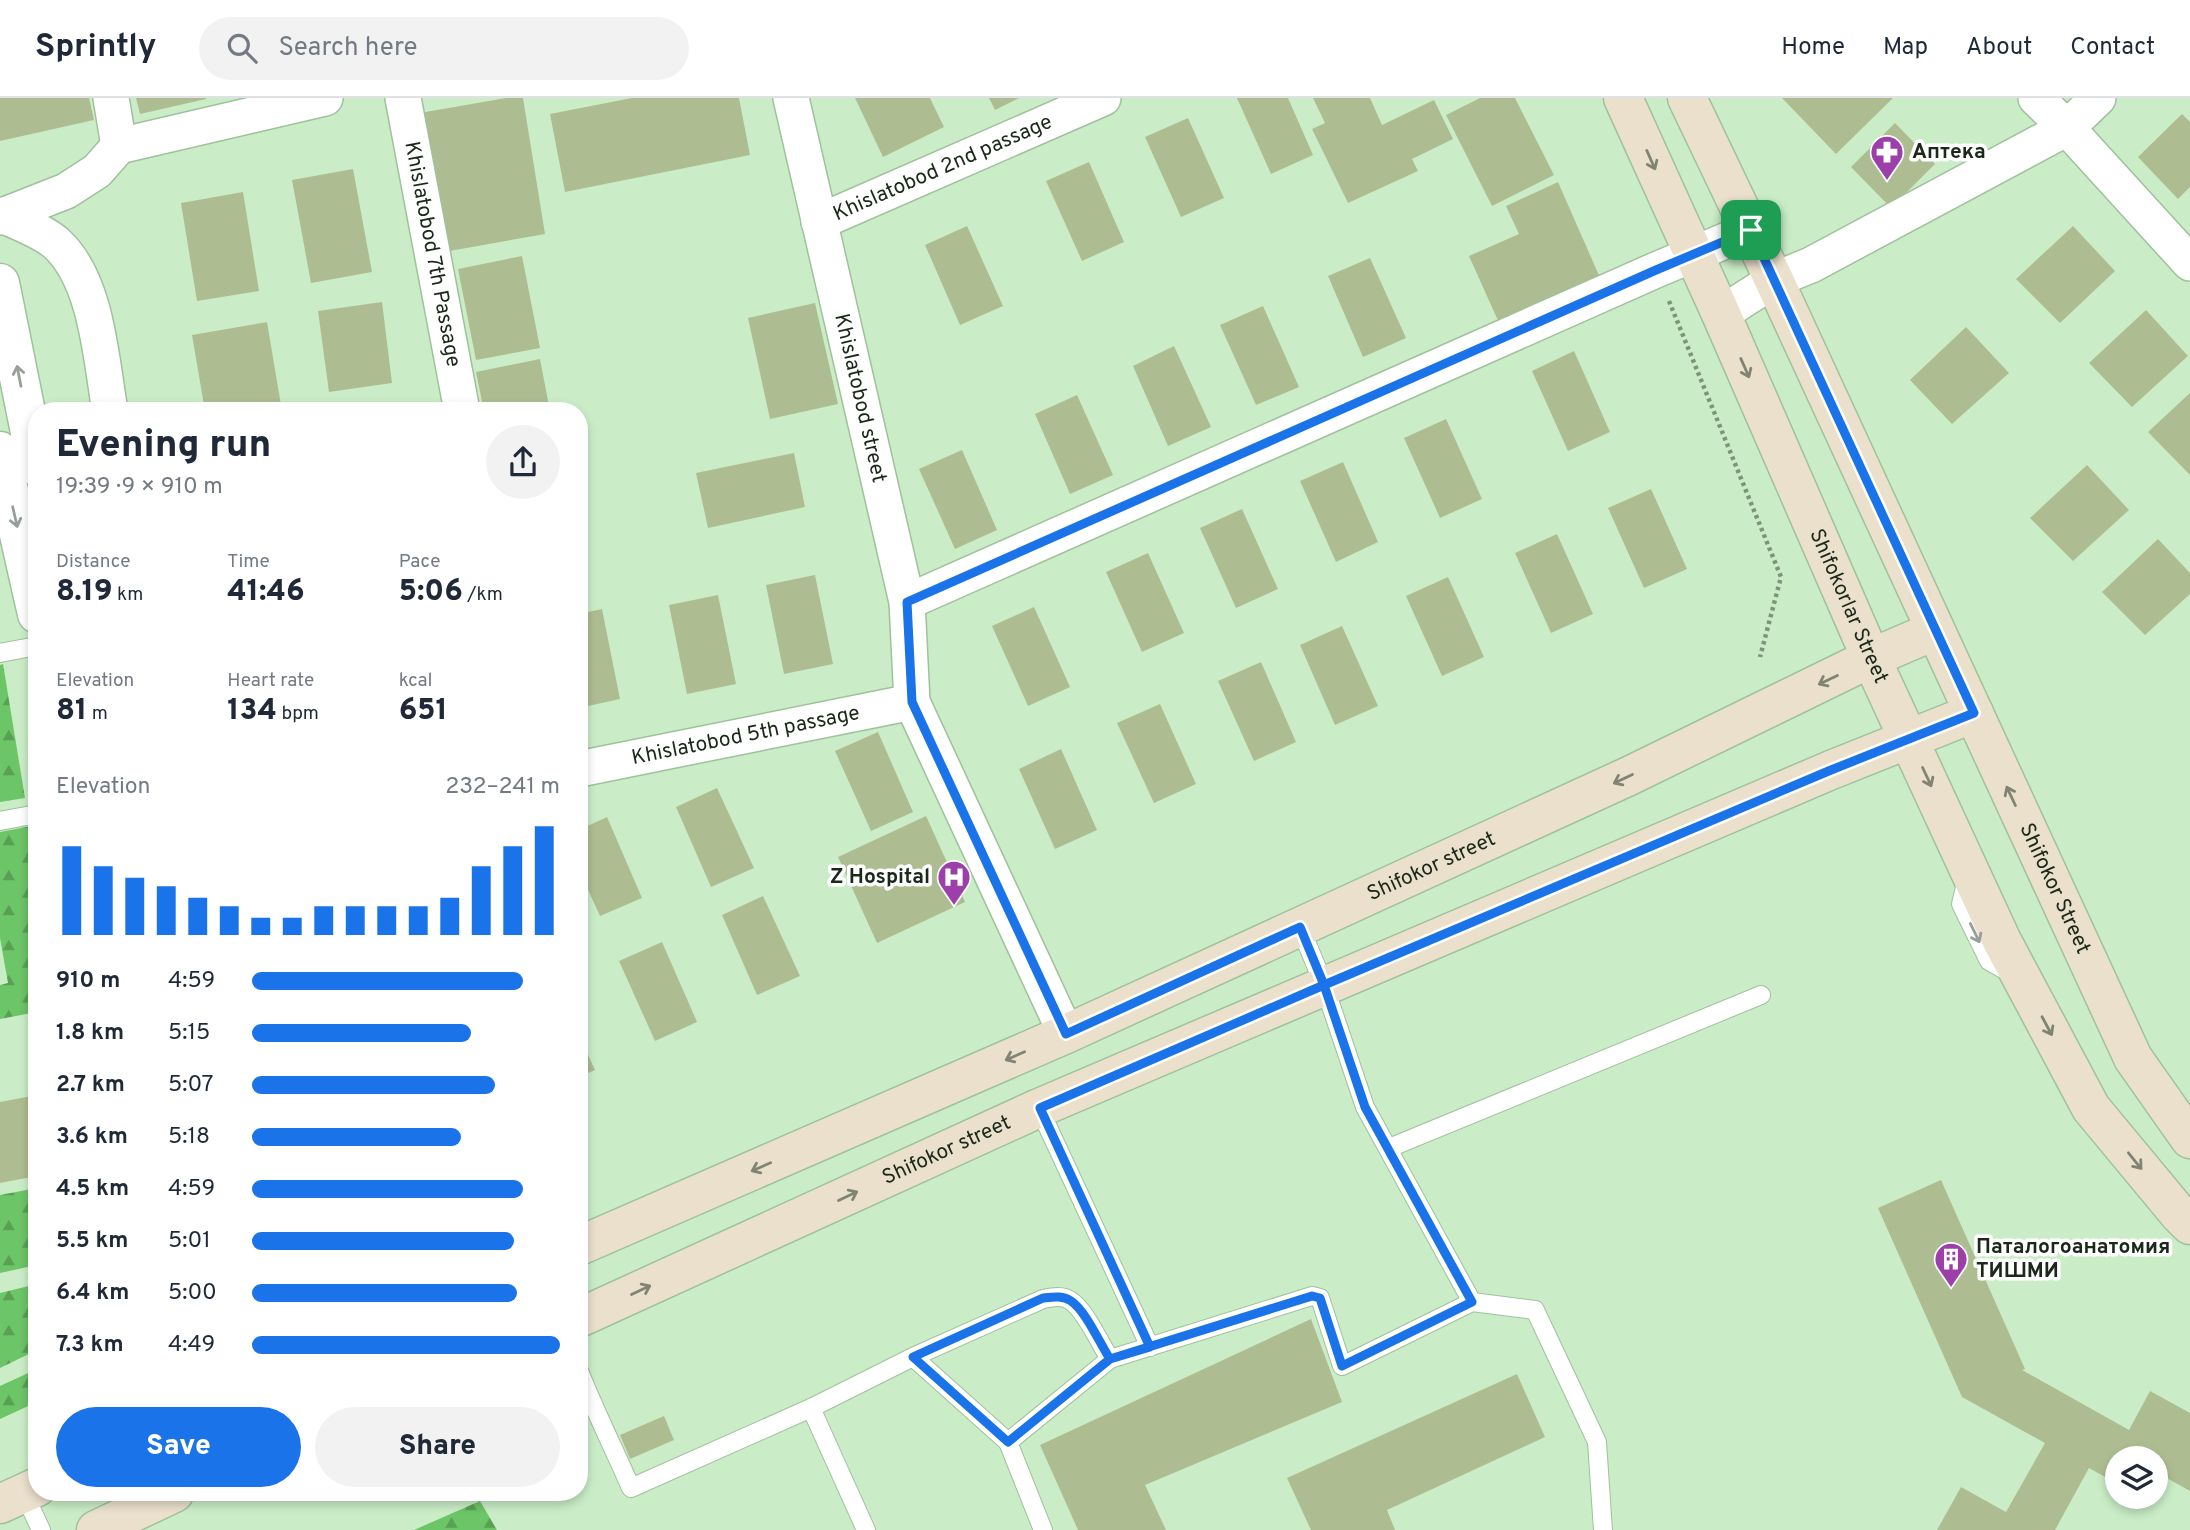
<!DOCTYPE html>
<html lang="en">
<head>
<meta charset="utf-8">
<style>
	:root { --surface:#fff; --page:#f2f2f3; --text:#1f2937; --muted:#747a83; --line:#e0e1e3; --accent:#1a73e8 }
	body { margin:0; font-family:Overpass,sans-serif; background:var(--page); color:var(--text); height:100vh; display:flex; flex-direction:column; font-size:26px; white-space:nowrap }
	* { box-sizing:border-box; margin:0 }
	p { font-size:23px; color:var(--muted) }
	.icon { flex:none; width:38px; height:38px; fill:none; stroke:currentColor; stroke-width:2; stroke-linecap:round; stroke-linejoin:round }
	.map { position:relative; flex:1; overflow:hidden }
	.sheet { position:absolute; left:28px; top:304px; width:560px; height:1099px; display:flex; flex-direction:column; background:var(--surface); border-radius:28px; box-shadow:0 4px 10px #0003 }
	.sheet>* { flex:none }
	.controls { position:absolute; left:2105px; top:1348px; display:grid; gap:14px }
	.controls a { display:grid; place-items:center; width:63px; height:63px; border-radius:50%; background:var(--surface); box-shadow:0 4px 10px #0003; font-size:35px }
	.pin { position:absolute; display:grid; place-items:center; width:60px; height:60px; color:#fff; margin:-30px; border-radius:14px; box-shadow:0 4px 10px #0006 }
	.round { display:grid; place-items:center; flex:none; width:74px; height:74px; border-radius:37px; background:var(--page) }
	.overview { display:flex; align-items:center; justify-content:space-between; height:119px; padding:0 28px }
	h1 { font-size:38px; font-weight:800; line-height:52px }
	.metrics { display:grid; grid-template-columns:repeat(3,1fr); gap:10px; height:119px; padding:7px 28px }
	.metrics div { display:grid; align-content:center }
	.metrics b { font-size:30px; font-weight:800 }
	.metrics small { font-size:19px; font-weight:400 }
	.metrics p { font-size:19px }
	.chart { height:196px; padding:14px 28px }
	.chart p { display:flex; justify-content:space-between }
	.chart svg { width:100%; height:126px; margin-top:7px; stroke:var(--accent); stroke-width:6 }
	.button { display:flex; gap:14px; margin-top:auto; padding:14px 28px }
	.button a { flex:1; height:80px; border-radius:42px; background:var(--accent); color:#fff; font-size:28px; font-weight:800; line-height:80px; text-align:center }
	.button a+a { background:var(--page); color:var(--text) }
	ul { padding:0 28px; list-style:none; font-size:23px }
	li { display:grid; grid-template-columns:112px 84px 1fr; align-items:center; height:52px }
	li i { height:18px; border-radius:9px; background:var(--accent) }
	header { display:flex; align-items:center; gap:42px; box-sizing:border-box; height:98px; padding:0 35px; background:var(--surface); border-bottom:2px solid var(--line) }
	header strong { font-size:33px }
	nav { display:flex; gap:38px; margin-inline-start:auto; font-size:24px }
	.search { width:490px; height:63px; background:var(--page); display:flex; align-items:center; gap:18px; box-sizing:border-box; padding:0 24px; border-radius:38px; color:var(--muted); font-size:26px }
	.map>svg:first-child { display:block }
</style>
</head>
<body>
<header>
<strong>Sprintly</strong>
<div class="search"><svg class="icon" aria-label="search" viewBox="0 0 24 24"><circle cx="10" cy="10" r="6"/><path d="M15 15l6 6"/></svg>Search here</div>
<nav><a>Home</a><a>Map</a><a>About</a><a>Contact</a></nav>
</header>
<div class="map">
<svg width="2190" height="1432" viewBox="0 0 2190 1432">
	<defs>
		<pattern id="forest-firs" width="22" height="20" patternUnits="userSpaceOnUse" patternTransform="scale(1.75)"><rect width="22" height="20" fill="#6cc567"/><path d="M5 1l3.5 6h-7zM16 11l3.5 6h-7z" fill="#58a054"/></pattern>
	</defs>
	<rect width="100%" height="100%" fill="#caedc7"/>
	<g fill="url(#forest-firs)">
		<path d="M3 566 25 700 0 704V567Z"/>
		<path d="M31 728 37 760V914L0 921V887L8 885 0 840V734Z"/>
		<path d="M37 1090V1167L0 1175V1097Z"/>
		<path d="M37 1186V1252L0 1270V1195Z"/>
		<path d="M37 1271V1304L0 1321V1288Z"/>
		<path d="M480 1403 497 1432H414Z"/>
	</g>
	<g fill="#aebd91">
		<path d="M0 0H89L94 22 0 43Z"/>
		<path d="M136 0H206V1L140 16Z"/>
		<path d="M506 0H523L545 136 444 154 414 16Z"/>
		<path d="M632 0H739L750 57 565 94 550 16Z"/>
		<path d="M855 0H930L944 29 883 59Z"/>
		<path d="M989 0H1019L995 12Z"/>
		<path d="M1237 0H1288L1313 57 1271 76Z"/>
		<path d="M1313 0H1370L1382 27 1434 2 1453 41 1412 61 1418 73 1348 105 1312 31 1325 25Z"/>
		<path d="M1480 0H1515L1554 77 1492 108 1446 17Z"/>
		<path d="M1782 0H1893L1836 56Z"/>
		<path d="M2182 16 2190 24V89L2178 101 2138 59Z"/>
		<path d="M1188 20 1224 100 1181 119 1145 39Z"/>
		<path d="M1895 25 1935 66 1891 110 1851 69Z"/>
		<path d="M1089 64 1124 144 1082 163 1046 83Z"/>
		<path d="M353 71 372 174 311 185 292 82Z"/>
		<path d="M1558 84 1601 182 1500 227 1469 158 1519 136 1506 108Z"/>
		<path d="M243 94 259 193 197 203 181 105Z"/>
		<path d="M967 128 1003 208 960 227 925 147Z"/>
		<path d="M2073 128 2115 173 2060 225 2016 181Z"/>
		<path d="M522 158 540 250 476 262 458 171Z"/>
		<path d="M1370 160 1406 240 1363 259 1328 178Z"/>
		<path d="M382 204 392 285 329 294 318 213Z"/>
		<path d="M815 205 838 306 770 321 748 220Z"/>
		<path d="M1263 208 1299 289 1256 307 1220 227Z"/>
		<path d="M2146 212 2188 258 2132 309 2089 265Z"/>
		<path d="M267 224 282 313H205L192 237Z"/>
		<path d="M1966 229 2009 275 1952 326 1910 282Z"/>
		<path d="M1174 248 1211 329 1168 348 1133 268Z"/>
		<path d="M1574 253 1610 334 1568 353 1532 273Z"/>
		<path d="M540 261 550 313H484L476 274Z"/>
		<path d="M2190 295V377L2148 334Z"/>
		<path d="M1077 297 1113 377 1070 396 1035 316Z"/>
		<path d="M1446 321 1482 401 1440 420 1404 340Z"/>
		<path d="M962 352 997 432 955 451 919 371Z"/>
		<path d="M794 355 805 409 708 430 696 375Z"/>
		<path d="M1343 364 1378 444 1336 464 1300 383Z"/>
		<path d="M2087 367 2129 412 2073 463 2030 420Z"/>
		<path d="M1651 391 1687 471 1644 490 1608 410Z"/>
		<path d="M1242 411 1278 491 1236 510 1200 430Z"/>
		<path d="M1557 436 1593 516 1551 535 1515 455Z"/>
		<path d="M2158 441 2190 475V496L2145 537 2102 494Z"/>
		<path d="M1148 455 1184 535 1142 554 1106 474Z"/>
		<path d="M815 477 833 566 784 576 766 487Z"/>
		<path d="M1448 479 1484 559 1442 578 1406 498Z"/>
		<path d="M718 497 736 586 687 596 669 507Z"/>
		<path d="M1034 509 1070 589 1028 608 992 528Z"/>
		<path d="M602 511 620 601 579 610V516Z"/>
		<path d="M1342 528 1378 608 1335 627 1300 547Z"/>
		<path d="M1261 564 1296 644 1254 663 1218 583Z"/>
		<path d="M1160 606 1196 686 1154 705 1117 625Z"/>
		<path d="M878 634 913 714 871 733 835 653Z"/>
		<path d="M1061 651 1097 732 1055 751 1019 671Z"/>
		<path d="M717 690 754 770 711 789 676 709Z"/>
		<path d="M926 718 965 804 877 845 838 759Z"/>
		<path d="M607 719 642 800 600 818 579 772V732Z"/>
		<path d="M763 798 800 878 757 897 722 817Z"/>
		<path d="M662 844 697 924 655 943 619 863Z"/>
		<path d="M579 937 595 972 579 979Z"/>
		<path d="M37 997V1078L0 1085V1004Z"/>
		<path d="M1941 1082 2025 1271 2022 1272 2129 1332 2150 1293 2190 1315V1393L2156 1374V1360H2130L2121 1355 2107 1380 2089 1370 2055 1432H1937L1961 1389 2006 1414 2045 1345 1962 1299 1878 1110Z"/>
		<path d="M1311 1221 1342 1304 1145 1387 1166 1432H1078L1040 1347Z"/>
		<path d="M1517 1276 1545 1339 1387 1412 1395 1432H1311L1287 1380Z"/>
		<path d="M664 1318 674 1342 630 1361 620 1337Z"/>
	</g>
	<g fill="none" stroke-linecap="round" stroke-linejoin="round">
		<defs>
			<g id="service">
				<path d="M0 555 37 548"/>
				<path d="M0 723 37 716"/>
				<path d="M1967 781 1961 806 1989 863 2012 876"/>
				<path d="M1300 829 1324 887 1365 1009 1472 1204 1535 1212 1597 1344 1603 1432"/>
				<path d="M1039 1010 1150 1249"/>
				<path d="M1389 1050 1761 897"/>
				<path d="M1110 1261 1312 1198 1320 1200 1342 1268 1472 1204"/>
				<path d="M579 1273C595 1313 614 1351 631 1390L811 1310 913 1259 1043 1201C1053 1199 1063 1197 1071 1203 1086 1213 1100 1246 1110 1261L1008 1344 913 1259"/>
				<path d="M811 1310 866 1432"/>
				<path d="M1008 1344 1043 1432"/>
				<path d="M24 1395 41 1432"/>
			</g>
			<g id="minor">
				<path d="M111 0 119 48"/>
				<path id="s1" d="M403 0 462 313"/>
				<path id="s2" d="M791 0 907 504 912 604 1066 936"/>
				<path d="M2036 0 2067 30 2190 165"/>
				<path d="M3 117C19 125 42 133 56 145 97 182 101 261 110 313"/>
				<path d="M0 119 66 93 97 73 119 48 325 0"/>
				<path id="s3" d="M819 124 1103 0"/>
				<path d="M1721 216 1774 182 1811 167 2067 30 2098 0"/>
				<path d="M907 504 1656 172 1751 132"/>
				<path id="s4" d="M579 671 912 604"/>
			</g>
			<g id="tertiary">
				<path d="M0 185 37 369"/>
				<path d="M0 353 37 516"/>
			</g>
			<g id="secondary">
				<path id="s5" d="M1623 0 1721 216 1871 560 2002 843 2091 1010 2179 1116 2190 1127"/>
				<path id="s6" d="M1687 0 1774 182 2133 960 2190 1041"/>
				<path id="s7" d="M579 1148 1066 936 1629 678 1871 560 1934 533"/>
				<path id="s8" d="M579 1220 1039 1010 1831 672 1974 615"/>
				<path d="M0 1406 37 1389"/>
				<path d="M96 1432 174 1395"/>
			</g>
		</defs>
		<use href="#service" stroke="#9fc19c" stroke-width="20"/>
		<use href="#minor" stroke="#9fc19c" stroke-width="38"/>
		<use href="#tertiary" stroke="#9fc19c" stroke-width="41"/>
		<use href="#secondary" stroke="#9fc19c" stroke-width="41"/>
		<path stroke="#7c9579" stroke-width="4.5" stroke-dasharray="3.5 3.5" stroke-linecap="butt" d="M1669 203 1781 479 1760 559"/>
		<use href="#service" stroke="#fff" stroke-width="18"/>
		<use href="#minor" stroke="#fff" stroke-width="35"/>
		<use href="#tertiary" stroke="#fff" stroke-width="38"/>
		<use href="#secondary" stroke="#eae0cc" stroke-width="38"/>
	</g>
	<defs><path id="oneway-shaft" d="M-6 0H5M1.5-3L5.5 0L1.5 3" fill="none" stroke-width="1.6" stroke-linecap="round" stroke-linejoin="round" transform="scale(1.75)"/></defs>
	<g stroke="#828473">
		<use href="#oneway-shaft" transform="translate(1651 62) rotate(66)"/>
		<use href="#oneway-shaft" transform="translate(1745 270) rotate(66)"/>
		<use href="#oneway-shaft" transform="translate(1828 582) rotate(154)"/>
		<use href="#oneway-shaft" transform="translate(1927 679) rotate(65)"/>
		<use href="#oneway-shaft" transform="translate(1623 681) rotate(155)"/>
		<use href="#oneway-shaft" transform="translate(2011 698) rotate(-115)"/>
		<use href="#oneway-shaft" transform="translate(2047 928) rotate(62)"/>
		<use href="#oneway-shaft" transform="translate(1015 958) rotate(156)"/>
		<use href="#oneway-shaft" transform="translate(2135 1063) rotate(51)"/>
		<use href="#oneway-shaft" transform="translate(761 1069) rotate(156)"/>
		<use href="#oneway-shaft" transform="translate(848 1098) rotate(-25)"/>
		<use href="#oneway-shaft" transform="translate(641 1192) rotate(-25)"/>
	</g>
	<g stroke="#989e98">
		<use href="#oneway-shaft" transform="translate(19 278) rotate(-101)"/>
		<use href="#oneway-shaft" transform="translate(15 419) rotate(77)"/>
		<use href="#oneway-shaft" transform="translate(1975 835) rotate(64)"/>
	</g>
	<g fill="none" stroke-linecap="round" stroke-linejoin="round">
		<defs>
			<path id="route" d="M1751 132 1656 172 907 504 912 604 1066 936 1300 829 1324 887 1040 1010 1150 1249 1110 1261 1008 1344 913 1259 1043 1200C1052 1199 1063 1197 1071 1203 1086 1213 1100 1246 1110 1261L1312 1198 1320 1200 1342 1268 1472 1204 1365 1009 1324 887 1831 672 1974 615 1751 132"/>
		</defs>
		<use href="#route" stroke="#fff" stroke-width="14"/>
		<use href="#route" stroke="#1a73e8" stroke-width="9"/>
	</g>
	<defs>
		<symbol id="pharmacy-pin" viewBox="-11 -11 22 30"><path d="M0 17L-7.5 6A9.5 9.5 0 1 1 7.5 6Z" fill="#9d3fa9" stroke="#fff"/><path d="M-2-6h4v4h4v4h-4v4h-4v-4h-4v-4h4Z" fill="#fff"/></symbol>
		<symbol id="hospital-pin" viewBox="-11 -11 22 30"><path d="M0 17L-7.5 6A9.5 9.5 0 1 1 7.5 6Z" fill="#9d3fa9" stroke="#fff"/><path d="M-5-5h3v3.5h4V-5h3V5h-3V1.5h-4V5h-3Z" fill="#fff"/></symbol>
		<symbol id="building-pin" viewBox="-11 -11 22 30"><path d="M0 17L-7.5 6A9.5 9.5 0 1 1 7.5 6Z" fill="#9d3fa9" stroke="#fff"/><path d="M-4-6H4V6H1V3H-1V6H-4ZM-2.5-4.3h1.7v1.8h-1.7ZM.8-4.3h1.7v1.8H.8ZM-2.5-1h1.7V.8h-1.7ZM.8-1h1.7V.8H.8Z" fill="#fff"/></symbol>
	</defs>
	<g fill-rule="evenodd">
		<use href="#pharmacy-pin" x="1868" y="35" width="38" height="52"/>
		<use href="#hospital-pin" x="935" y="760" width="38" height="52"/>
		<use href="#building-pin" x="1932" y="1142" width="38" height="52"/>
	</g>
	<g text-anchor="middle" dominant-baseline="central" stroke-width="7" stroke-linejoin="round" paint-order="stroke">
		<g font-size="21" font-weight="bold" fill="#1b281a" stroke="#fff" text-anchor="start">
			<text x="1912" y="54">Аптека</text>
			<text x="930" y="779" text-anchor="end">Z Hospital</text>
			<text x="1976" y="1149">Паталогоанатомия<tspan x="1976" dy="24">ТИШМИ</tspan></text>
		</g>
		<g font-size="21" fill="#1b281a" stroke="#fff">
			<text stroke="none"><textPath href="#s3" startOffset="135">Khislatobod 2nd passage</textPath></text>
			<text stroke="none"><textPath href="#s1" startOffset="159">Khislatobod 7th Passage</textPath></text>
			<text stroke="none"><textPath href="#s2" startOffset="308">Khislatobod street</textPath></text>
			<text stroke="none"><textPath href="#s5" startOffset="556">Shifokorlar Street</textPath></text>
			<text stroke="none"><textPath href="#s4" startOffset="170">Khislatobod 5th passage</textPath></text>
			<text stroke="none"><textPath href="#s7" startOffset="933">Shifokor street</textPath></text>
			<text stroke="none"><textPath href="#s6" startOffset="872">Shifokor Street</textPath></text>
			<text stroke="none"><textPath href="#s8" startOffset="404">Shifokor street</textPath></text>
		</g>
	</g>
</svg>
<div class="controls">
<a><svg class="icon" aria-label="layers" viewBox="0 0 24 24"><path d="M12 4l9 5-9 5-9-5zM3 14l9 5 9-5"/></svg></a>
</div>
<div class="pin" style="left:1751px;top:132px;background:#1e9e55"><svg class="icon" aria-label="arrive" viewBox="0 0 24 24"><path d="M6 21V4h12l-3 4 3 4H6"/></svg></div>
<section class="sheet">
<div class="overview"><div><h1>Evening run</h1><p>19:39 · 9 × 910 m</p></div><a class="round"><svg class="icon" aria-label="share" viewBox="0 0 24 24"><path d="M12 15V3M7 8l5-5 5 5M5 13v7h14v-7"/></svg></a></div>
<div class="metrics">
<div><p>Distance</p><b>8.19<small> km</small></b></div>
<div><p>Time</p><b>41:46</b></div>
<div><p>Pace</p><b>5:06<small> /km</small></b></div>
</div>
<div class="metrics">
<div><p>Elevation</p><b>81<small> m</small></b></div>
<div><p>Heart rate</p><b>134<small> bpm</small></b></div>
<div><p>kcal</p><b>651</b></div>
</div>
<div class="chart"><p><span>Elevation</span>232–241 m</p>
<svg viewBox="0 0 160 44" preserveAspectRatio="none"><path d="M5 44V13M15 44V20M25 44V24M35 44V27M45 44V31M55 44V34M65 44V38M75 44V38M85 44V34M95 44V34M105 44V34M115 44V34M125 44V31M135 44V20M145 44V13M155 44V6"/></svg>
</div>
<ul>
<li><b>910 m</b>4:59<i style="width:88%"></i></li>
<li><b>1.8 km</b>5:15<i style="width:71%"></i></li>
<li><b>2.7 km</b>5:07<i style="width:79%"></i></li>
<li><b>3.6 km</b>5:18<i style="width:68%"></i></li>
<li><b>4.5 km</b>4:59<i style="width:88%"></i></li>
<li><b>5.5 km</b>5:01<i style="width:85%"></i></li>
<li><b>6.4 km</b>5:00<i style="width:86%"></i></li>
<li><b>7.3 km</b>4:49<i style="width:100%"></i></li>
</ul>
<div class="button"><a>Save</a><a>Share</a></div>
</section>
</div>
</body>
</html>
